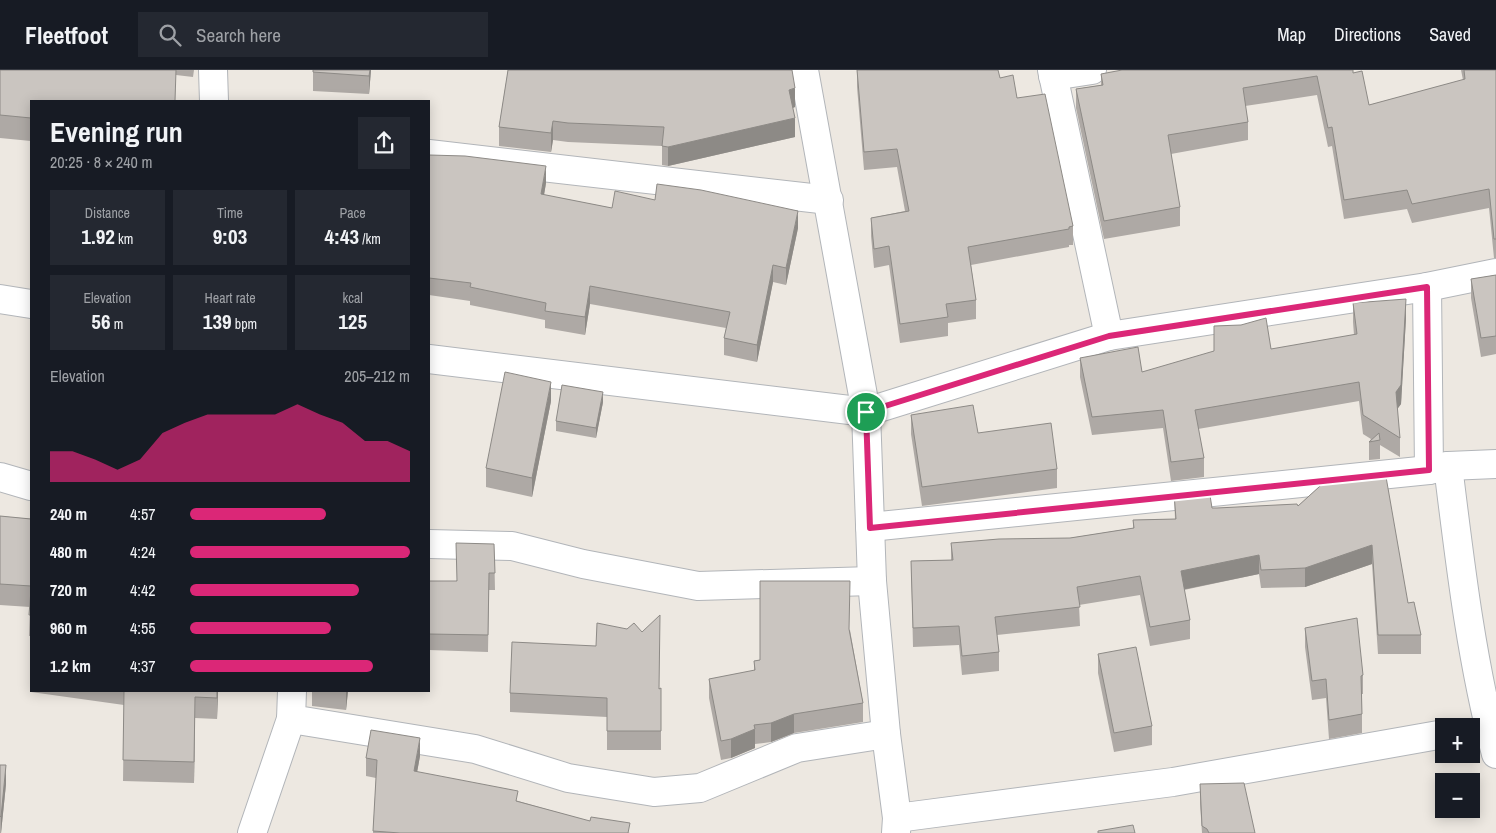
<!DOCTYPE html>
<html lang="en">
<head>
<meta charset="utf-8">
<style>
	:root { --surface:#171b24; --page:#242831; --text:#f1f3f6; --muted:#9ea1a6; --line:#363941; --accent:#db2777 }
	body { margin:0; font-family:"Archivo Narrow",sans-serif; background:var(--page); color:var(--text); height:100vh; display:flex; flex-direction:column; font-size:19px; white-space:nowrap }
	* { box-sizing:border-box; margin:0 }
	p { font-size:16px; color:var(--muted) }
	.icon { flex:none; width:28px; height:28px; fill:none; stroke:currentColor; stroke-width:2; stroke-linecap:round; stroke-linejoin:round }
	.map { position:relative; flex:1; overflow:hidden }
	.drawer { position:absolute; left:30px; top:30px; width:400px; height:592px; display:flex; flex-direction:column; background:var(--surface); border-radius:0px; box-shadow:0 2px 12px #0003 }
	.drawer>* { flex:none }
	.controls { position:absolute; left:1435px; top:648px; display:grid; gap:10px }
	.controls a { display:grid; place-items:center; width:45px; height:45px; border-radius:0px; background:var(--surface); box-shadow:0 2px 12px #0003; font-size:25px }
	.pin { position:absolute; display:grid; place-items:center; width:42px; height:42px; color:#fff; margin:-21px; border:2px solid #fff; border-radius:50%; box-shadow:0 1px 5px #0007 }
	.round { display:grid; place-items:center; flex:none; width:52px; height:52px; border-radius:0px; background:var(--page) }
	.headline { display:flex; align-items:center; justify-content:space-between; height:85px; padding:0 20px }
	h1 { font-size:28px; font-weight:700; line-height:38px }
	.stats { display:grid; grid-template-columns:repeat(3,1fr); gap:8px; height:85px; padding:5px 20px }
	.stats div { display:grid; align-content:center; border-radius:0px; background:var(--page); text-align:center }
	.stats b { font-size:21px; font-weight:700 }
	.stats small { font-size:14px; font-weight:400 }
	.stats p { font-size:14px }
	.chart { height:140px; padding:10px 20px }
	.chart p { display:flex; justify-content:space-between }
	.chart svg { width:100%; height:90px; margin-top:5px; fill:var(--accent); opacity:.7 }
	ul { padding:0 20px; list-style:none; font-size:16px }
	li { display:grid; grid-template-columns:80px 60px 1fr; align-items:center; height:38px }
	li i { height:12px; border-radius:6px; background:var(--accent) }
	header { display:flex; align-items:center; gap:30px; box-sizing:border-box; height:70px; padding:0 25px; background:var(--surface); border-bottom:1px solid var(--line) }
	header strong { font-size:24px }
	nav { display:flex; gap:28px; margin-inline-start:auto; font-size:18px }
	.search { width:350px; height:45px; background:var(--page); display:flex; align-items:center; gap:12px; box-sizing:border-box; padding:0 18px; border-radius:0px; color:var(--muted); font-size:19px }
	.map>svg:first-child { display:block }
</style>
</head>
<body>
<header>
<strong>Fleetfoot</strong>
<div class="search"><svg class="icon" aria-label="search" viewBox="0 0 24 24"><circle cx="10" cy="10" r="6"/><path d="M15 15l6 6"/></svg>Search here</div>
<nav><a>Map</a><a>Directions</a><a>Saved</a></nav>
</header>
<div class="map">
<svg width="1496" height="763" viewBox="0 0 1496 763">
	<rect width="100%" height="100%" fill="#ede8e1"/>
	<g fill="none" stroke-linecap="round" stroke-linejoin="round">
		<defs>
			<g id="minor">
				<path d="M213 0 214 31"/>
				<path d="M804 0 866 342 872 511 886 664 897 748 896 763"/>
				<path d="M1052 0 1109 266"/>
				<path d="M1053 6 1092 0"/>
				<path d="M429 84 829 130"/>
				<path d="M1427 217 1429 400"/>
				<path d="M0 229 31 234"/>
				<path d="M429 289 866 342 1109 266 1427 217 1496 203"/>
				<path d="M1448 396C1460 493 1471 589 1496 684"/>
				<path d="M0 407 31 416"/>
				<path d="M870 457 1429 400 1448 396 1496 394"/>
				<path d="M429 474 512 476 583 494 698 516 872 511"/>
				<path d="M292 621 291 649 475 679 568 708 654 722 700 718 797 678 886 664"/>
				<path d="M897 748 1173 712 1444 664"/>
				<path d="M252 763 291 649"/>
			</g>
		</defs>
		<use href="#minor" stroke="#b2b5b9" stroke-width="30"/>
		<use href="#minor" stroke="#fff" stroke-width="28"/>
	</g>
	<g fill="#aea9a5">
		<path d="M0 0H194L193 7 176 5 31 31V71L0 68Z"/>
		<path d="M313 0H371L369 24 313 21Z"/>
		<path d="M508 0 795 37 793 38 795 67 668 96 662 95V76L568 72 553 70 551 82 499 76V57Z"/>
		<path d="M857 0 1000 8 1017 28 1073 156V175H1069V177L971 195 976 230V249L948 253V266L900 273 889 195 874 198 871 166V148L905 141 897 97 864 100 857 17Z"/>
		<path d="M1461 0H1496V188H1494L1489 138 1412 153 1407 139 1344 149 1332 76 1328 77 1317 25 1245 36 1248 52V70L1171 84 1180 137V156L1104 169 1076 38V19L1101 15V4L1353 3 1369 35 1463 10Z"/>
		<path d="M429 85 546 113 544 125 612 138 655 130 798 158 786 215 773 212 757 292 724 285V268L726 258 590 234 585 265 545 258V250L470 235V231L429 225Z"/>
		<path d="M1496 205V284L1481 287 1471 228V209Z"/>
		<path d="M1353 233 1406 248 1401 334 1397 339 1400 368V387L1380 375V389L1369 390V372L1371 369 1363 364 1359 331 1198 359 1204 388V407L1171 411 1163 358 1092 365 1080 307V288L1142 302 1354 265 1353 252Z"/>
		<path d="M551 331 532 427 486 417V398Z"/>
		<path d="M603 332 596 368 556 361V351Z"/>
		<path d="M911 345 978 363 1057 399V418L922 436 911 364Z"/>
		<path d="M1330 407 1408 533 1421 565V584H1378L1372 494 1305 517 1261 518 1259 504 1184 520 1190 550V569L1150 576 1140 525 1079 535 1080 556 997 565 999 582V601L962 605 959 575 913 577 911 491 951 490V473L1070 468 1133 458V450L1175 449 1174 423 1212 438H1217L1298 436Z"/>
		<path d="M0 446 31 449V566H29L30 537 0 535Z"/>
		<path d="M494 474 495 520H489L488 582 429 580V511H456Z"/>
		<path d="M1305 558 1363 605V624H1362V663L1329 669 1326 628 1312 630 1305 577Z"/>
		<path d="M850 560 863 633V652L794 663 771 672 755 674V678L731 688 721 690 709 628V609L754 601V591L760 590Z"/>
		<path d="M1098 584 1152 656V675L1114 682 1098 603Z"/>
		<path d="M31 596V621H218L217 649 195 648 194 713 123 711 124 635 31 622Z"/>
		<path d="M661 618V680H607V647L510 642V623Z"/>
		<path d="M312 621H348L346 640 312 636Z"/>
		<path d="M420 686 417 702 518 731 630 763H373L376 708 366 706V688Z"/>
		<path d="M0 695 6 714 1 763H0Z"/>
		<path d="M1200 714 1255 763H1202L1200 733Z"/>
	</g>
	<g fill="#8d8a86">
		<path d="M370 0H371L369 24V6Z"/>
		<path d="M795 18V37L789 39V20Z"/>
		<path d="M795 48V67L668 96V77Z"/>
		<path d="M553 51V70L551 82V63Z"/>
		<path d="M546 96V113L541 142V124Z"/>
		<path d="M798 141V158L786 215V198Z"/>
		<path d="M773 195V212L757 292V275Z"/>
		<path d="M590 216V234L585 265V247Z"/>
		<path d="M1406 229V248L1401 334 1396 341V322Z"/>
		<path d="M551 312V331L532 427V408Z"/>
		<path d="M603 322V332L596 368V358Z"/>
		<path d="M1372 475V494L1305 517V498Z"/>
		<path d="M1259 485V504L1181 520V501Z"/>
		<path d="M217 621H218L217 649Z"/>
		<path d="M346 621H348L346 640Z"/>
		<path d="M195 627V648L194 713V692Z"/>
		<path d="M794 644V663L771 672V653Z"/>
		<path d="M755 659V678L731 688V669Z"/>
		<path d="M420 668V686L414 719V701Z"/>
		<path d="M6 695V714L1 763V747Z"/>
	</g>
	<g fill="#cac5c0" stroke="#8d8a86">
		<path d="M0 0H176L175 31H31V48L0 45Z"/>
		<path d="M313 0H370L369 6 313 2Z"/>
		<path d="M508 0H792L795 18 789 20 795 48 668 77 662 76 664 57 568 53 553 51 551 63 499 57Z"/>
		<path d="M857 0H998L1000 8 1013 5 1017 28 1045 24 1073 156 1069 157V159L968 177 976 230 946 234 948 247 900 254 889 176 874 179 871 148 909 141 897 79 864 82Z"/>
		<path d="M1122 0H1353V3L1362 1 1369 35 1465 9 1464 0H1496V169H1494L1489 119 1412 134 1407 120 1344 130 1332 57 1328 58 1317 6 1243 18 1248 52 1168 65 1180 137 1104 151 1076 19 1103 15 1101 4Z"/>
		<path d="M429 85 465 86 546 96 541 124 612 138 615 121 655 130 657 114 701 120 798 141 786 198 773 195 757 275 724 268 730 242 590 216 585 247 545 241 546 233 470 217 471 213 429 208Z"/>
		<path d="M1496 205V266L1481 268 1471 209Z"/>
		<path d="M1406 229 1401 315 1396 322 1400 368 1363 345 1359 312 1195 340 1204 388 1171 392 1163 340 1092 347 1080 288 1138 277 1142 302 1214 281V256L1241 255 1266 248 1271 279 1357 264 1353 233Z"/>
		<path d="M505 302 551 312 532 408 486 398Z"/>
		<path d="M562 315 603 322 596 358 556 351Z"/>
		<path d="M973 335 978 363 1051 353 1057 399 922 417 911 345Z"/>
		<path d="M1379 363 1380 370 1369 372Z"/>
		<path d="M1385 401 1408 533 1414 532 1421 565H1378L1372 475 1305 498 1261 500 1259 485 1181 501 1190 550 1150 557 1140 506 1077 517 1080 537 995 547 999 582 962 586 959 556 913 558 911 491 953 490 951 473 999 469 1070 468 1134 458 1133 450 1176 449 1174 423 1209 419 1212 438H1217L1297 434 1298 436 1330 407Z"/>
		<path d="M0 446 31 449V516L0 514Z"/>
		<path d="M456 473 494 474 495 503H489L488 565 429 564V511H457Z"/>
		<path d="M760 511H850L849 559 863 633 794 644 771 653 754 655 755 659 731 669 721 671 709 609 755 600 754 591 760 590Z"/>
		<path d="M31 520V545H29Z"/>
		<path d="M660 545 659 619 661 618V661H607V628L510 623 512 572 596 576 597 553 627 559 634 553 642 562Z"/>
		<path d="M1357 548 1363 605 1361 606 1362 644 1329 650 1326 609 1312 611 1305 558Z"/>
		<path d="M1136 577 1152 656 1114 663 1098 584Z"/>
		<path d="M124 621H217V628L195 627 194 692 123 690Z"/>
		<path d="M371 660 420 668 414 701 518 721 516 731 590 751 591 747 630 753 628 763H400L373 761 377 690 366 688Z"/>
		<path d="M0 695H6L1 747 0 746Z"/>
		<path d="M1244 713 1255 763H1209L1207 759 1202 756 1200 714Z"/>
		<path d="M1133 755 1135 763H1098V761Z"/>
	</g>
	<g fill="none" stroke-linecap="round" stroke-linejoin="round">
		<defs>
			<path id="route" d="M1427 217 1429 400 870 458 866 342 1109 266Z"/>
		</defs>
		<use href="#route" stroke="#fff" stroke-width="10"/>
		<use href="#route" stroke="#db2777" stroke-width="6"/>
	</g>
</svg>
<div class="controls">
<a>+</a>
<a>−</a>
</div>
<div class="pin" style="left:866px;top:342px;background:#1e9e55"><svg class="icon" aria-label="arrive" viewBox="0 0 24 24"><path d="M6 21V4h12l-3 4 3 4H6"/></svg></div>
<section class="drawer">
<div class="headline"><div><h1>Evening run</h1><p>20:25 · 8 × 240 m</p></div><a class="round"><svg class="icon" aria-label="share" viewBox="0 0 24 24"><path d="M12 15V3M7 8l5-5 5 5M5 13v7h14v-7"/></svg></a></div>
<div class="stats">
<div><p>Distance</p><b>1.92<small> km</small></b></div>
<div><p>Time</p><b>9:03</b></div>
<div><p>Pace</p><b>4:43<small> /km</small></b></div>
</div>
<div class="stats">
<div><p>Elevation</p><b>56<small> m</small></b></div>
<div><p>Heart rate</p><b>139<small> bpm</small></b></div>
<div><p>kcal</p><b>125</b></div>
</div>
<div class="chart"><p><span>Elevation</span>205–212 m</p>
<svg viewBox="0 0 160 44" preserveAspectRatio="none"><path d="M0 44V29L10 29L20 33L30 38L40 33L50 20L60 15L70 11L80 11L90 11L100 11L110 6L120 11L130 15L140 24L150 24L160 29V44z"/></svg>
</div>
<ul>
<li><b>240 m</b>4:57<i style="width:62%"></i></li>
<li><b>480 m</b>4:24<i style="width:100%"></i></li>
<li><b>720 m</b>4:42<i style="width:77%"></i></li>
<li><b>960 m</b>4:55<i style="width:64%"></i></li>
<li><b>1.2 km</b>4:37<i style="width:83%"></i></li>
</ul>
</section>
</div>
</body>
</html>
